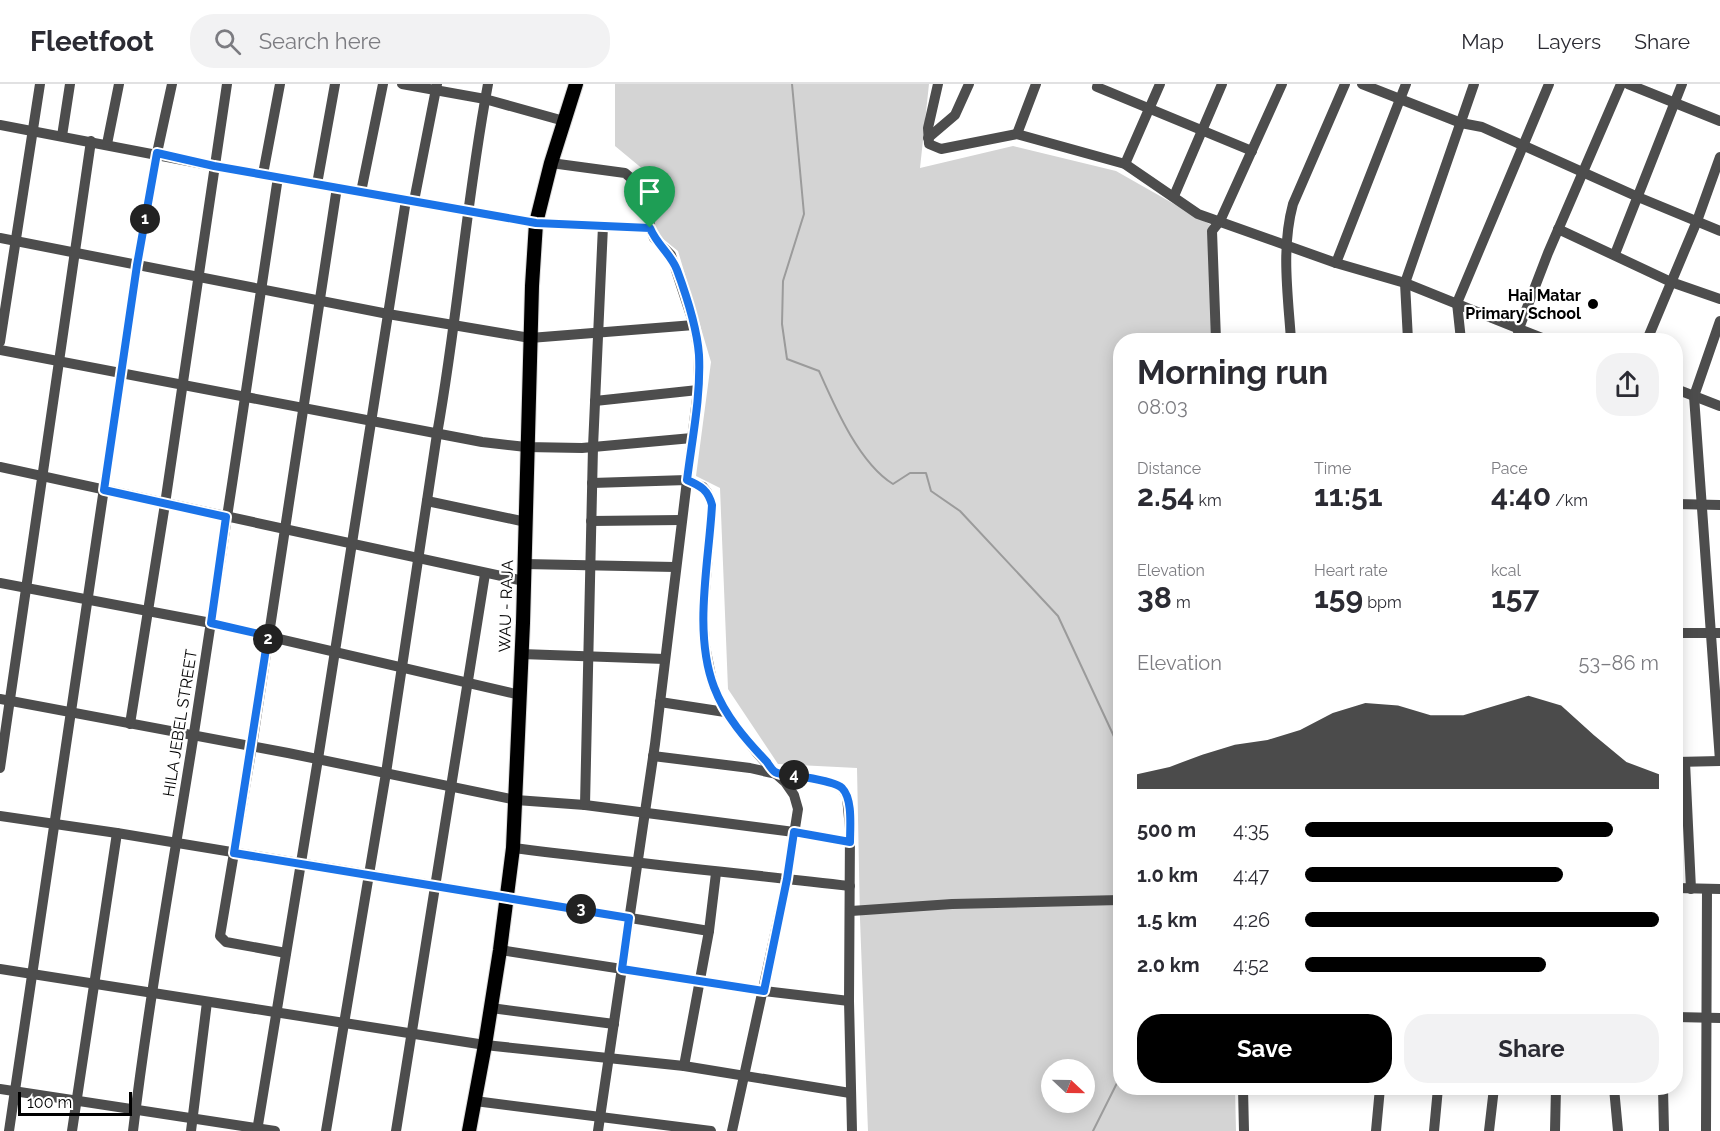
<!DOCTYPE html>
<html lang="en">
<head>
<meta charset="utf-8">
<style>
	:root { --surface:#fff; --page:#f2f2f3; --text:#2b2b33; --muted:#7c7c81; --line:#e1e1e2; --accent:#000 }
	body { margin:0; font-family:Raleway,sans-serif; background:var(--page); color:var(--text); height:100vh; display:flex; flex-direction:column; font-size:22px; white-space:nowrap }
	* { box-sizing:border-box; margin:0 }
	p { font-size:20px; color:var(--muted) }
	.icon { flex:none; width:33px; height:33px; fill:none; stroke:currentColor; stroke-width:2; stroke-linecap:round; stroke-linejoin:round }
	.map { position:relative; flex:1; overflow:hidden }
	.details { position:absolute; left:1113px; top:249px; width:570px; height:762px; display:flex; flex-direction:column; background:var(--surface); border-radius:24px; box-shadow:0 3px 15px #0003 }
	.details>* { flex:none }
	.needle { width:39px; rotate:112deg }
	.buttons { position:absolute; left:1041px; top:975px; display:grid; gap:12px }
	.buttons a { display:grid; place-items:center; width:54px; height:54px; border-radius:50%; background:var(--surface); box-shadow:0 3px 15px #0003; font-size:30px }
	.scale { position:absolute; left:18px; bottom:15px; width:114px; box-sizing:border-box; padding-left:6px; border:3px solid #000; border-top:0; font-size:16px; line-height:21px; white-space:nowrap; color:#000; -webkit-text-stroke:4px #fff; paint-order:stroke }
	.pin { position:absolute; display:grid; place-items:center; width:51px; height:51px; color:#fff; margin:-62px -26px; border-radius:50% 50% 50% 0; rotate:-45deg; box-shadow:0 0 6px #0007 }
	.pin .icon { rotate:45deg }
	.km { position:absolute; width:30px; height:30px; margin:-15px; border-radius:50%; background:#222; color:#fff; font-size:16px; line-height:30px; text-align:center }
	.round { display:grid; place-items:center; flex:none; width:63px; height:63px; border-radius:24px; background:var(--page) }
	.head { display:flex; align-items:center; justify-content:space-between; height:102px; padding:0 24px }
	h1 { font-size:33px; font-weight:700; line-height:45px }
	.figures { display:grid; grid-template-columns:repeat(3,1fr); gap:9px; height:102px; padding:6px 24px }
	.figures div { display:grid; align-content:center }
	.figures b { font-size:30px; font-weight:700 }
	.figures small { font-size:16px; font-weight:400 }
	.figures p { font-size:16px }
	.chart { height:168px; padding:12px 24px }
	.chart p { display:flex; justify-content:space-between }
	.chart svg { width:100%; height:108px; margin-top:6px; fill:var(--accent); opacity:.7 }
	.action { display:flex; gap:12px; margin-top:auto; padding:12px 24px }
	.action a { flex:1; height:69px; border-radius:24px; background:var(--accent); color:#fff; font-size:24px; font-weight:700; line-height:69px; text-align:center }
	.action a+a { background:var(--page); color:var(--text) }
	ul { padding:0 24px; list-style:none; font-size:20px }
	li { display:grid; grid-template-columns:96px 72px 1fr; align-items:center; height:45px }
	li i { height:15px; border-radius:8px; background:var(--accent) }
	header { display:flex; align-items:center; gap:36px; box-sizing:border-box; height:84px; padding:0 30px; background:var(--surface); border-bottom:2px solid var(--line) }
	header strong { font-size:28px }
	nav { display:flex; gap:33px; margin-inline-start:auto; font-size:21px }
	.search { width:420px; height:54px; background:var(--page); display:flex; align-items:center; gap:15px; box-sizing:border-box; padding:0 21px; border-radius:24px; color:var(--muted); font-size:22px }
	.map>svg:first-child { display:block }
</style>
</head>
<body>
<header>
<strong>Fleetfoot</strong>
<div class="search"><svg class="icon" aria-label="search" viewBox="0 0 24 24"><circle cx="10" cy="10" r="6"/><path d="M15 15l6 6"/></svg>Search here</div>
<nav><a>Map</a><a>Layers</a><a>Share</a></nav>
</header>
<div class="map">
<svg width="1720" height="1047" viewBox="0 0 1720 1047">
	<rect width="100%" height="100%" fill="#fff"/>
	<path fill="#d4d4d4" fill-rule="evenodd" d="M615 0H929L920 84 1013 62 1116 87 1211 141 1215 256H1120V1004H1235L1236 1047H868L860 835 857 684 778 680 728 605 720 404 696 392 711 278 678 167 652 146 662 101 615 62ZM1052 986H1084V1018H1052Z"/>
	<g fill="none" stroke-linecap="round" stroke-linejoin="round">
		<g stroke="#9b9b9b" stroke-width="2">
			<path d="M792 0 804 130 783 197 782 240 787 275 819 287C835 323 859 379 893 400L910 389H926L931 407 960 427 1058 532 1117 659 1118 812"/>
			<path d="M1118 818 1120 877"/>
			<path d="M1093 1047 1117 999 1120 974"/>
		</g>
		<defs>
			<path id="major" d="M469 1047 485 961 500 866 513 764 523 539 532 202 536 139 551 79 576 0"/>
		</defs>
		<use href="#major" stroke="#dbdbdb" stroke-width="16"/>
		<g stroke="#4d4d4d" stroke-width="10">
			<path d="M402 0 485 15 564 37"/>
			<path d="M938 0 928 44 929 60 941 65 1017 50 1125 80 1198 130 1336 179 1405 199 1547 256"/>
			<path d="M1098 0 1097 3 1252 67"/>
			<path d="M1362 0 1461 39 1482 43 1638 113 1720 147"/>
			<path d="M1628 0 1720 37"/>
			<path d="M0 41 214 82 536 139 650 144"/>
			<path d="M1017 50 1036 0"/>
			<path d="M62 52 70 0"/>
			<path d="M928 54 955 31 969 0"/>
			<path d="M107 60 119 0"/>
			<path d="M551 79 625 89 647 108 650 144 654 154 671 171 694 241 699 270 698 306 655 660 598 1047"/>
			<path d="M1125 80 1160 0"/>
			<path d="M263 90 280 0"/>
			<path d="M317 100 335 0"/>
			<path d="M361 108 383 0"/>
			<path d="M1174 112 1222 0"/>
			<path d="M414 117 437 0"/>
			<path d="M1558 145 1671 198 1720 215"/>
			<path d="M0 154 388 230 530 254 694 241"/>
			<path d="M1615 170 1682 0"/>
			<path d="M1336 179 1406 0"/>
			<path d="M1216 256 1212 147 1220 137 1282 0"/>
			<path d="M1291 256C1288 211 1281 164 1293 120L1345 0"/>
			<path d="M1408 256 1405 199 1474 0"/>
			<path d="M1461 256 1457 219 1549 0"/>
			<path d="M1519 256 1518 247 1548 169 1621 0"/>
			<path d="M1647 256 1697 137 1720 73"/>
			<path d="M0 258 40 0"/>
			<path d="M0 266 482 358 526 363 582 364 692 354"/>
			<path d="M1676 305 1720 322"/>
			<path d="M595 317 698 306"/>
			<path d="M0 383 524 497"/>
			<path d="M592 399 687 396 703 403 707 408 712 421 703 531 705 562 713 602 726 629 757 669 776 690 807 693 834 700 842 704 847 713 850 745 849 917 852 1047"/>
			<path d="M427 417 526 438"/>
			<path d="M1676 420 1720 421"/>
			<path d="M591 437 681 436"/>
			<path d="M524 480 675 483"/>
			<path d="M0 499 211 539 520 611"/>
			<path d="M1676 549H1720"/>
			<path d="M521 570 665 575"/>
			<path d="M0 615 288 669 516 716 585 721 794 748 850 758"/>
			<path d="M660 618 725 628"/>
			<path d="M130 640 165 420 227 0"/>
			<path d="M653 672 750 684 776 690 785 698 794 711 798 725 787 795 732 1047"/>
			<path d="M1720 677 1694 312 1720 237"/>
			<path d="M1676 678 1720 677"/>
			<path d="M1685 678 1691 805"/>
			<path d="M0 684 91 57"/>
			<path d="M585 721 593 363 603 142"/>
			<path d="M0 732 117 749 709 847"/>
			<path d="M513 764C625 778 737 789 850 802"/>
			<path d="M1676 804 1720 805"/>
			<path d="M851 827 952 820 1120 816"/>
			<path d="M500 866 764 907 849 917"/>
			<path d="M286 869 226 858 220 852 252 662 337 103"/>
			<path d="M0 885 485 961 684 982 850 1009"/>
			<path d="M491 924 614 940"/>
			<path d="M1676 933 1720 934"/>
			<path d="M684 982 709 847 716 789"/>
			<path d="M1243 1004 1244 1047"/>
			<path d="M1614 1004 1618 1047"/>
			<path d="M1663 1004 1664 1047"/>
			<path d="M0 1005 275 1047"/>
			<path d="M475 1017 711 1047"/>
			<path d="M9 1047 137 181 157 69 172 0"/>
			<path d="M72 1047 117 749"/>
			<path d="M133 1047C149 914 173 782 194 649 223 464 250 278 278 93"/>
			<path d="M191 1047 207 918"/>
			<path d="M257 1047 318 675 406 116"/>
			<path d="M326 1047 386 689 437 350C458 234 466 116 488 0"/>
			<path d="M396 1047 485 490"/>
			<path d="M1376 1047 1380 1004"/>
			<path d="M1434 1047 1438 1004"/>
			<path d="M1489 1047 1494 1004"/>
			<path d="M1555 1047 1556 1004"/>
			<path d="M1706 1047 1707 805"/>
		</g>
		<use href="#major" stroke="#000" stroke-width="14"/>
	</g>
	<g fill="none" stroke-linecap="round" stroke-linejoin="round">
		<defs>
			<path id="route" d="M157 69 214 82 536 139 650 144C657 161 671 170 677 186 687 213 697 243 699 271 701 313 692 355 687 396 701 402 708 406 712 421 709 478 693 548 714 603 725 632 746 656 767 678 769 681 772 686 775 688 780 691 792 691 798 692 808 694 834 697 842 704 853 715 850 743 850 758L794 748 787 795 764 907 622 885 629 834 234 769 268 552 211 539 226 433 104 406 137 181Z"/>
		</defs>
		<use href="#route" stroke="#fff" stroke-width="12"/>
		<use href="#route" stroke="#1a73e8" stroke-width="8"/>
	</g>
	<circle fill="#000" stroke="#fff" stroke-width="2" cx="1593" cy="220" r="6"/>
	<g text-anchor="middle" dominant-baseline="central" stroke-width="4.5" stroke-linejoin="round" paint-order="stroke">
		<g font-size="16" font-weight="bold" fill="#000" stroke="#fff" text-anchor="end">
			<text x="1581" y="211">Hai Matar<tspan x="1581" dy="18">Primary School</tspan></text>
		</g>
		<g font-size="16" fill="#000" stroke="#fff">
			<text transform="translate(506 522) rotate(-88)">WAU - RAJA</text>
			<text transform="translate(180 639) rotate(-81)">HILA JEBEL STREET</text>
		</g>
	</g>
</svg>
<div class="buttons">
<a><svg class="needle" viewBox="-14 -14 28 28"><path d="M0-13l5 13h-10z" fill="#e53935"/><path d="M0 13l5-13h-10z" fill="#7c7c81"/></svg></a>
</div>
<div class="scale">100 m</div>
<div class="pin" style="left:650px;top:144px;background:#1e9e55"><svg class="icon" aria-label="arrive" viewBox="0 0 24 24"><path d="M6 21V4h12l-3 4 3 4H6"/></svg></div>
<b class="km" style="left:145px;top:135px">1</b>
<b class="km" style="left:268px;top:555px">2</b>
<b class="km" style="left:581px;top:825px">3</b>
<b class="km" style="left:794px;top:691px">4</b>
<section class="details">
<div class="head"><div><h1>Morning run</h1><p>08:03</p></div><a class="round"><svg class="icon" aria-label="share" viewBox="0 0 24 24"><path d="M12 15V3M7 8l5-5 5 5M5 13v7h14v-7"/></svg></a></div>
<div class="figures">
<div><p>Distance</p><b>2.54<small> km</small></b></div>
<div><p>Time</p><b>11:51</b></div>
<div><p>Pace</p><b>4:40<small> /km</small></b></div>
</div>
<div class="figures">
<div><p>Elevation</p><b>38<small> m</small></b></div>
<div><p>Heart rate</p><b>159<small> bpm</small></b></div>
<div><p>kcal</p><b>157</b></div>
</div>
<div class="chart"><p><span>Elevation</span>53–86 m</p>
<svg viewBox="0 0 160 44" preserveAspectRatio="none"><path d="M0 44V38L10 35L20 30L30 26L40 24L50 20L60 13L70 9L80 10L90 14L100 14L110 10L120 6L130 10L140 22L150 33L160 38V44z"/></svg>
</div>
<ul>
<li><b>500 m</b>4:35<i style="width:87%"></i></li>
<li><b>1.0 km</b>4:47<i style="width:73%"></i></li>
<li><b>1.5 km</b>4:26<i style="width:100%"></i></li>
<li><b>2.0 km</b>4:52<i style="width:68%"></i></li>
</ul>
<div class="action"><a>Save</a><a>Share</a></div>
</section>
</div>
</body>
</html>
